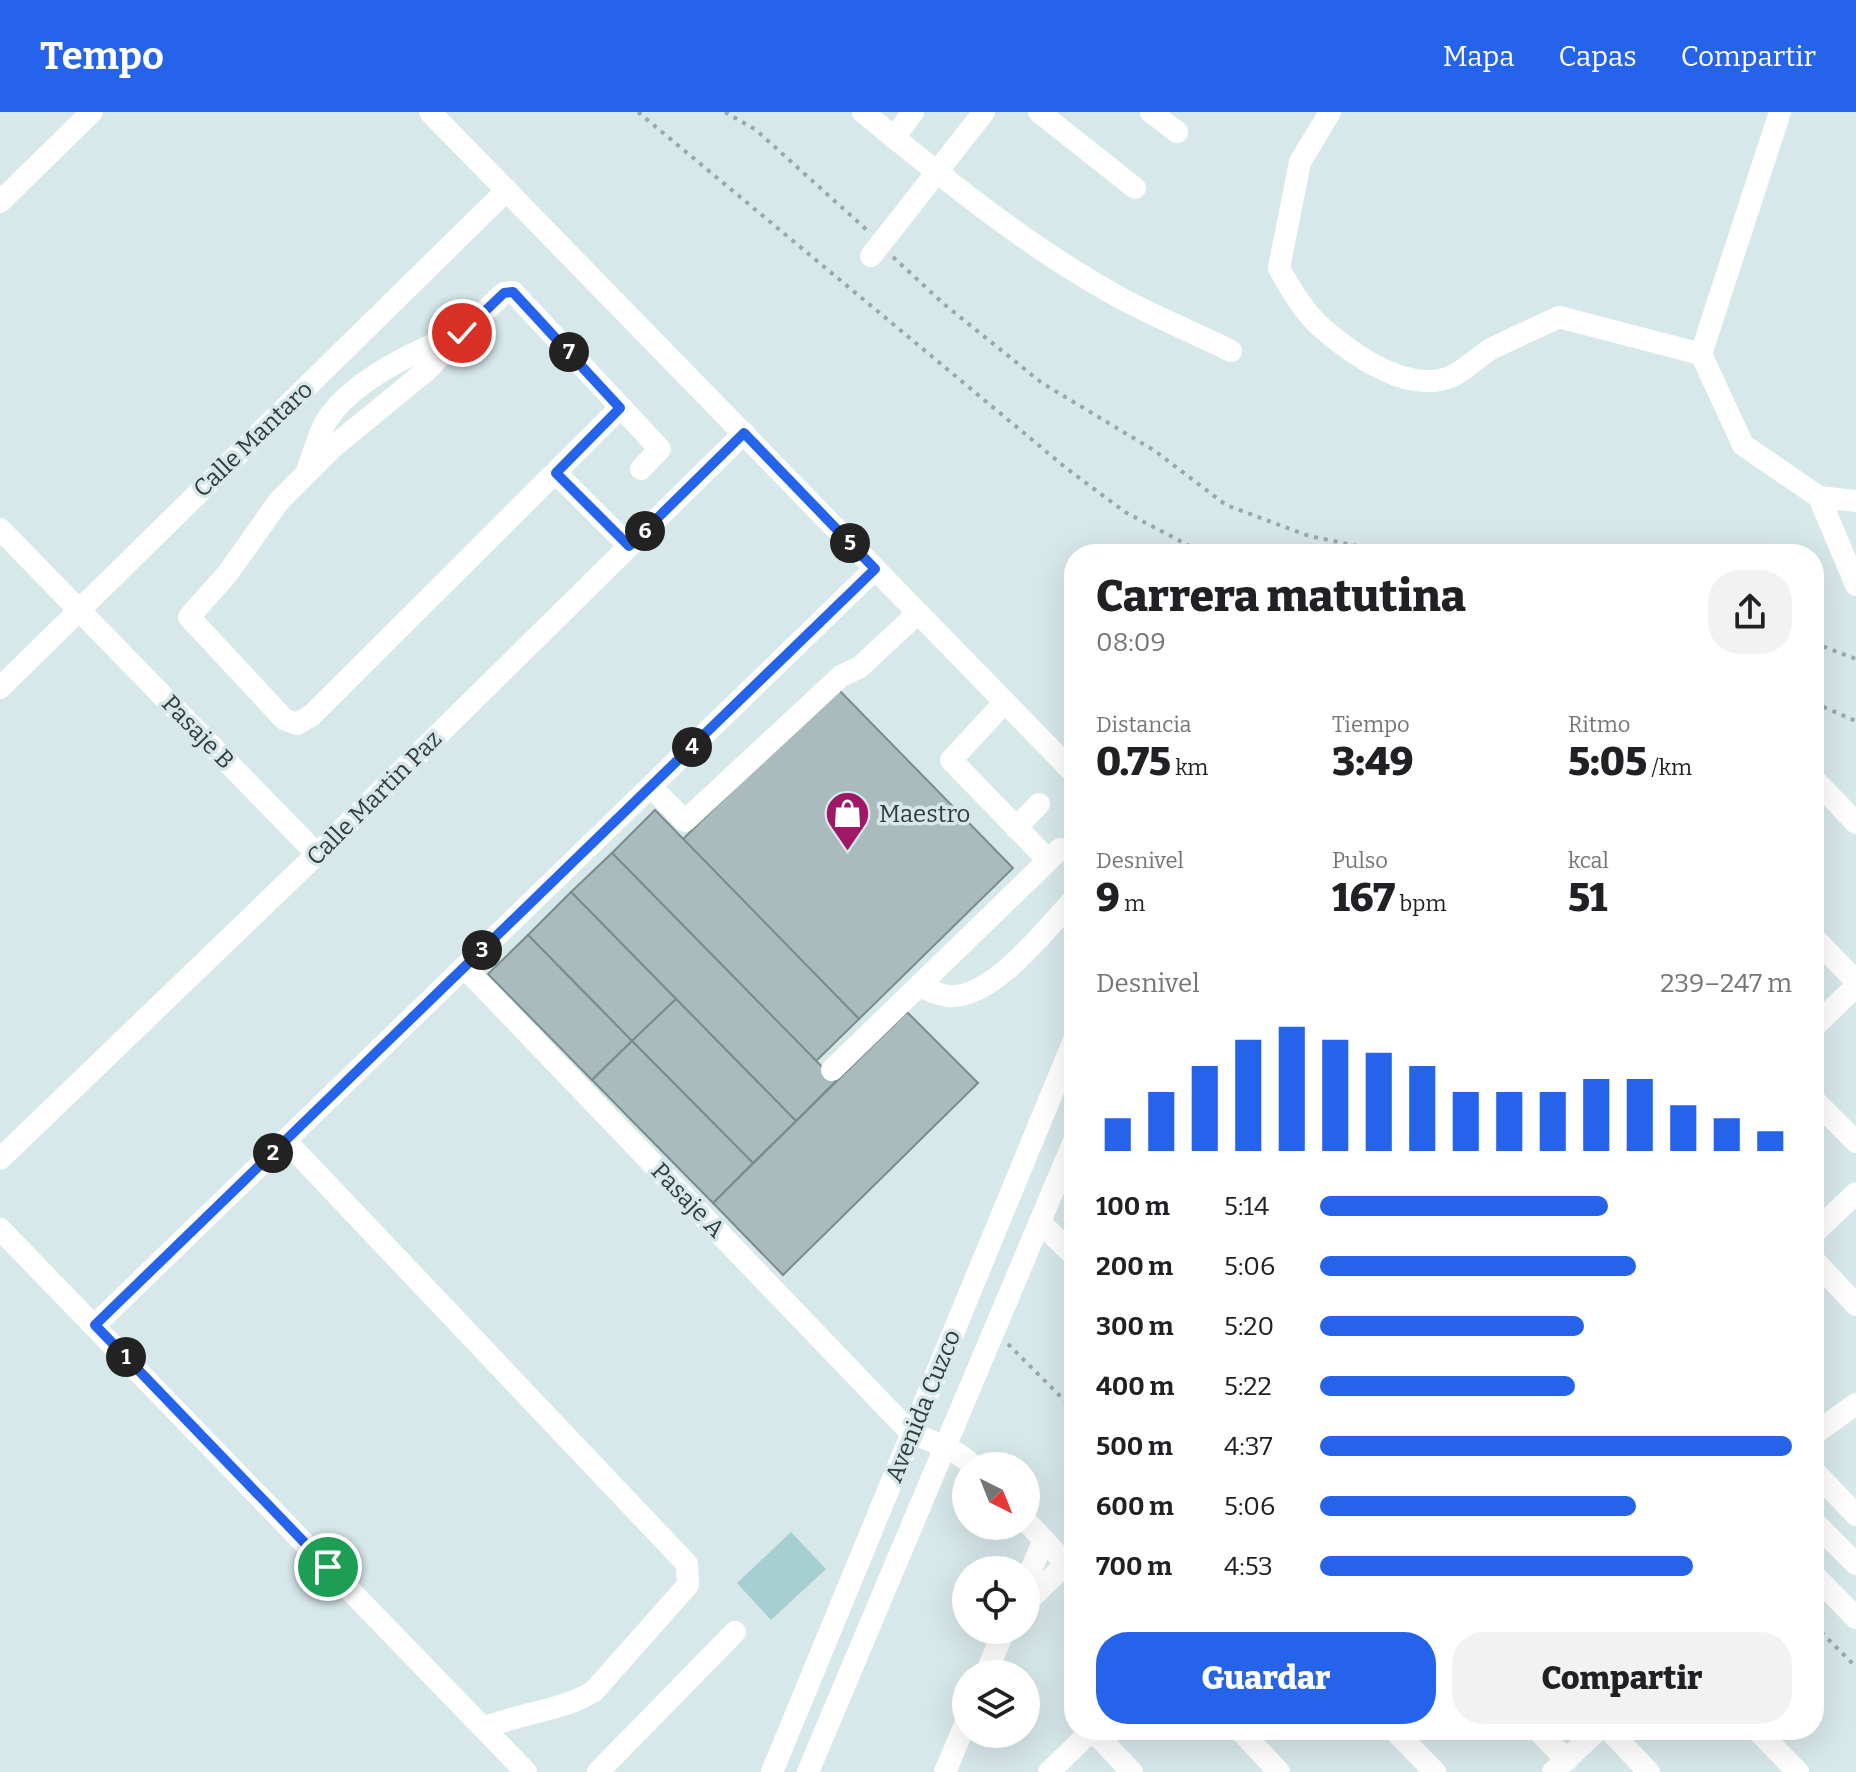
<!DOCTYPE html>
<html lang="es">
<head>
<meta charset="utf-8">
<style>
	:root { --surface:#fff; --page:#f2f2f2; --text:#202124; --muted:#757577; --accent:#2563eb }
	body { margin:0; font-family:Bitter,serif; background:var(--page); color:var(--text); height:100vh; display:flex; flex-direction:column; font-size:30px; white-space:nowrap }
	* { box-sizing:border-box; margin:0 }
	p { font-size:26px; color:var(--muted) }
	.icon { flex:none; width:44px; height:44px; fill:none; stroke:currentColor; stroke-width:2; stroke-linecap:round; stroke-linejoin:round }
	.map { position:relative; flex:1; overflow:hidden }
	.side { position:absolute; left:1064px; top:432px; width:760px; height:1196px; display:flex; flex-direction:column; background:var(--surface); border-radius:32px; box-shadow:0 8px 32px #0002 }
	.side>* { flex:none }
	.needle { width:52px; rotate:137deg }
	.controls { position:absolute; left:952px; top:1340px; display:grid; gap:16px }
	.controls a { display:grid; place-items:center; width:88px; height:88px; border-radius:50%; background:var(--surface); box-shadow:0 8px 32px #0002; font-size:40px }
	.pin { position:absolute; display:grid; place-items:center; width:68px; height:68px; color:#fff; margin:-34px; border:4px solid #fff; border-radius:50%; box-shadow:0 2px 8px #0007 }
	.km { position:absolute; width:40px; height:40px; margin:-20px; border-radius:50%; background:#222; color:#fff; font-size:22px; line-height:40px; text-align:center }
	.round { display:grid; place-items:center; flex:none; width:84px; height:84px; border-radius:32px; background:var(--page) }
	.headline { display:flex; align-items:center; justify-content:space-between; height:136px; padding:0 32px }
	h1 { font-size:44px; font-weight:800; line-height:60px }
	.stats { display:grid; grid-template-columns:repeat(3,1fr); gap:12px; height:136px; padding:8px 32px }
	.stats div { display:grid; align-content:center }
	.stats b { font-size:40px; font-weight:800 }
	.stats small { font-size:22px; font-weight:400 }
	.stats p { font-size:22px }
	.chart { height:224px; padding:16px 32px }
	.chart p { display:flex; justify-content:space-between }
	.chart svg { width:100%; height:144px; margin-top:8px; stroke:var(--accent); stroke-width:6 }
	.cta { display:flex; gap:16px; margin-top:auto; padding:16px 32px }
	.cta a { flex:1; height:92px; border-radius:32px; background:var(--accent); color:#fff; font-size:32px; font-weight:800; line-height:92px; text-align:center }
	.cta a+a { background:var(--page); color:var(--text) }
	ul { padding:0 32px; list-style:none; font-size:26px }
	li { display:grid; grid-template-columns:128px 96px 1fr; align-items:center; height:60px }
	li i { height:20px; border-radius:10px; background:var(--accent) }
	header { display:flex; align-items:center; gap:48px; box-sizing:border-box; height:112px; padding:0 40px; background:var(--accent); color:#fff }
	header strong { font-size:38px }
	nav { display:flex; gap:44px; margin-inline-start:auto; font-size:28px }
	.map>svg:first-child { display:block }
</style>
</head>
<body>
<header>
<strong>Tempo</strong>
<nav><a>Mapa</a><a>Capas</a><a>Compartir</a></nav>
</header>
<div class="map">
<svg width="1856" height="1660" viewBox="0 0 1856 1660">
	<rect width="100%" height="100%" fill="#d7e8ea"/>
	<path fill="#a7cfd2" d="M791 1420 826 1457 771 1508 737 1471Z"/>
	<g fill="#a9bbbc" stroke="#7c8c8e" stroke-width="2">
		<path d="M837 576 1013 756 859 907 683 727Z"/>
		<path d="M655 698 859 907 816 949 612 741Z"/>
		<path d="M612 741 836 969 796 1009 571 780Z"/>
		<path d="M571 780 676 887 632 929 528 823Z"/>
		<path d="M528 823 632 929 592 968 488 862Z"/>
		<path d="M676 887 796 1009 753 1051 632 929Z"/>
		<path d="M907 900 978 971 783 1163 713 1091Z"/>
		<path d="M632 929 753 1051 713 1091 592 968Z"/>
	</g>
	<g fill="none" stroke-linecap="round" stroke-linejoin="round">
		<g stroke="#9aa8a9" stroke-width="4" stroke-dasharray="4 6" stroke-linecap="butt">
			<path d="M638 0 1066 356 1125 400 1205 442"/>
			<path d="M725 0 756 18 868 119"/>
			<path d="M893 145 945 193 1042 271 1155 339 1226 393 1309 424 1396 442"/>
			<path d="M1814 531 1856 547"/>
			<path d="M1814 591 1856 609"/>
			<path d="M1008 1232 1074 1298"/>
			<path d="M1814 1513 1856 1555"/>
		</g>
		<g stroke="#fff" stroke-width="22">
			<path d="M430 0 1074 661"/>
			<path d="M863 0C943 66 1024 132 1115 183 1153 204 1193 220 1231 239"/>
			<path d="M1039 0 1135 76"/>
			<path d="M1151 0 1177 20"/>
			<path d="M1330 0 1300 50 1279 156C1291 178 1304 200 1322 216 1353 243 1408 282 1450 265 1465 259 1477 245 1491 237 1513 226 1536 216 1559 205L1701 242"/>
			<path d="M1780 0 1701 242 1743 333 1819 385 1856 473"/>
			<path d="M894 26 913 0"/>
			<path d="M0 90 92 0"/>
			<path d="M871 144 984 0"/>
			<path d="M620 296 312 603 297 612 284 607 189 505 228 461 279 389 333 335 427 258 462 221 504 181 513 180 660 337 641 357"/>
			<path d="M308 356C313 343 317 328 323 315 345 272 410 242 453 224"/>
			<path d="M556 361 629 434"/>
			<path d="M1819 385 1856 389"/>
			<path d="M0 417 317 742"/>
			<path d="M0 576 507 78"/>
			<path d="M1005 590 951 648 1048 748"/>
			<path d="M1814 667 1856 711"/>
			<path d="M651 675 685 709 841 564 860 555 918 501"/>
			<path d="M1016 716 1039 692"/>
			<path d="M1814 826 1856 869"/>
			<path d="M464 855 911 1321C933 1330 957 1337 973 1354"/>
			<path d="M918 875C928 877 939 883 948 884 992 888 1047 816 1074 787"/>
			<path d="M1814 915 1856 874"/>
			<path d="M832 958 1060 737"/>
			<path d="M1814 988 1856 1030"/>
			<path d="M285 1028 687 1452 688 1473 594 1579C563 1599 519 1601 484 1616"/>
			<path d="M0 1047 317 742 744 321"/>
			<path d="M1040 1110 1074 1144"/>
			<path d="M0 1117 526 1660"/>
			<path d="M1814 1121 1856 1081"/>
			<path d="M1814 1148 1856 1193"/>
			<path d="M95 1213 875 457"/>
			<path d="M1814 1322 1856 1292"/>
			<path d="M1814 1359 1856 1403"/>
			<path d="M1026 1409 1066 1452"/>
			<path d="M1814 1410 1856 1452"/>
			<path d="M1814 1463 1856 1506"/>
			<path d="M1026 1469 1044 1428"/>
			<path d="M1026 1491 1074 1444"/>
			<path d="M986 1562 1004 1518"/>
			<path d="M1092 1618 1132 1660"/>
			<path d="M1240 1618 1279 1660"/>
			<path d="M1394 1618 1435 1660"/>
			<path d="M1537 1618 1567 1648"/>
			<path d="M1609 1618 1649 1660"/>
			<path d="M1757 1618 1798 1660"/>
			<path d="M598 1660 735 1520"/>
			<path d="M772 1660 1074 928"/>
			<path d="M808 1660 1074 1029"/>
			<path d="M945 1660 966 1610"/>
			<path d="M1049 1660 1092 1618"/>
			<path d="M1553 1660 1598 1618"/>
		</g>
	</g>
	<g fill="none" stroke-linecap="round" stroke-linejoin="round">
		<defs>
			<path id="route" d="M328 1455 95 1213 875 457 744 321 629 434 556 361 620 296 513 180 504 181 462 221"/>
		</defs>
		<use href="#route" stroke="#fff" stroke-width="16"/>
		<use href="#route" stroke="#2563eb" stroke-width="10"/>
	</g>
	<defs>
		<symbol id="shop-pin" viewBox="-11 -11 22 30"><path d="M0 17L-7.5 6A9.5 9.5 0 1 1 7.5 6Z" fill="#9f1765" stroke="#d7e8ea"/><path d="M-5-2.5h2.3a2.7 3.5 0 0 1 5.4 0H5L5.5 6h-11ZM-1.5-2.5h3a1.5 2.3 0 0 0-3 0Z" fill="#fff"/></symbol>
	</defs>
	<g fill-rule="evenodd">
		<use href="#shop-pin" x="822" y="676" width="51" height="69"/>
	</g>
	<g text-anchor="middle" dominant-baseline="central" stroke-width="7" stroke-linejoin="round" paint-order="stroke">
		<g font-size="24" fill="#333a3b" stroke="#d7e8ea">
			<text transform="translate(253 327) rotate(-44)">Calle Mantaro</text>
			<text transform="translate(198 620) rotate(46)">Pasaje B</text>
			<text transform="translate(374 686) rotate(-45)">Calle Martin Paz</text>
			<text transform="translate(688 1088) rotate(46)">Pasaje A</text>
			<text transform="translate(923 1294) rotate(-68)">Avenida Cuzco</text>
		</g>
		<g font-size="24" fill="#333a3b" stroke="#d7e8ea" text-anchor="start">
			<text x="879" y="702">Maestro</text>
		</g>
	</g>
</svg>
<div class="controls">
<a><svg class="needle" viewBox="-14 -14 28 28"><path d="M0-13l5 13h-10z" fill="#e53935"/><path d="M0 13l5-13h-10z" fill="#757577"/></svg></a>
<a><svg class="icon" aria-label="locate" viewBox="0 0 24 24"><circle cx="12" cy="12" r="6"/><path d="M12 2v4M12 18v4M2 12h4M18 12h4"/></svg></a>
<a><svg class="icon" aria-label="layers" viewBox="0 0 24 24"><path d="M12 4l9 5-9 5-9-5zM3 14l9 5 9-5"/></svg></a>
</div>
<div class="pin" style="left:328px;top:1455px;background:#1e9e55"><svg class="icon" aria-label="arrive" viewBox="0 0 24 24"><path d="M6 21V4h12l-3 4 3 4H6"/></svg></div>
<div class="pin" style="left:462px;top:221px;background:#d93025"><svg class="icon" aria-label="check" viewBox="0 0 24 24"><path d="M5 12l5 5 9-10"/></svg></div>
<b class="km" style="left:126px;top:1245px">1</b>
<b class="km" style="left:273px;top:1041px">2</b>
<b class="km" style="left:482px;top:838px">3</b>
<b class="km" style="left:692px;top:635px">4</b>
<b class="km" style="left:850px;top:431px">5</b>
<b class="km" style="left:645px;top:419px">6</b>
<b class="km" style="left:569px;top:240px">7</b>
<section class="side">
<div class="headline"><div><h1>Carrera matutina</h1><p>08:09</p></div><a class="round"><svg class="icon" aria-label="share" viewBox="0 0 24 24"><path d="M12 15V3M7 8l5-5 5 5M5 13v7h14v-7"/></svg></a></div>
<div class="stats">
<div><p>Distancia</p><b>0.75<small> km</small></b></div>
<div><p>Tiempo</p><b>3:49</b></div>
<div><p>Ritmo</p><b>5:05<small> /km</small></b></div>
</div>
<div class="stats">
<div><p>Desnivel</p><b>9<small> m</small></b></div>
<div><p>Pulso</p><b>167<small> bpm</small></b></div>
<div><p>kcal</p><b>51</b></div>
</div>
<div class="chart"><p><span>Desnivel</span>239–247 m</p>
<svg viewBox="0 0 160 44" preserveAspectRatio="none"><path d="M5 44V34M15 44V26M25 44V18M35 44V10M45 44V6M55 44V10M65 44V14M75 44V18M85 44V26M95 44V26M105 44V26M115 44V22M125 44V22M135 44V30M145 44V34M155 44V38"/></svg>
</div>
<ul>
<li><b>100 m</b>5:14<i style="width:61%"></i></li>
<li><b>200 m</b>5:06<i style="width:67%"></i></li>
<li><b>300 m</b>5:20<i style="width:56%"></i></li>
<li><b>400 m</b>5:22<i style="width:54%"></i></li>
<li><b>500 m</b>4:37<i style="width:100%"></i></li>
<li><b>600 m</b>5:06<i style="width:67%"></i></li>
<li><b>700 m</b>4:53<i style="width:79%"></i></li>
</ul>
<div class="cta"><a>Guardar</a><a>Compartir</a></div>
</section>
</div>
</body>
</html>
